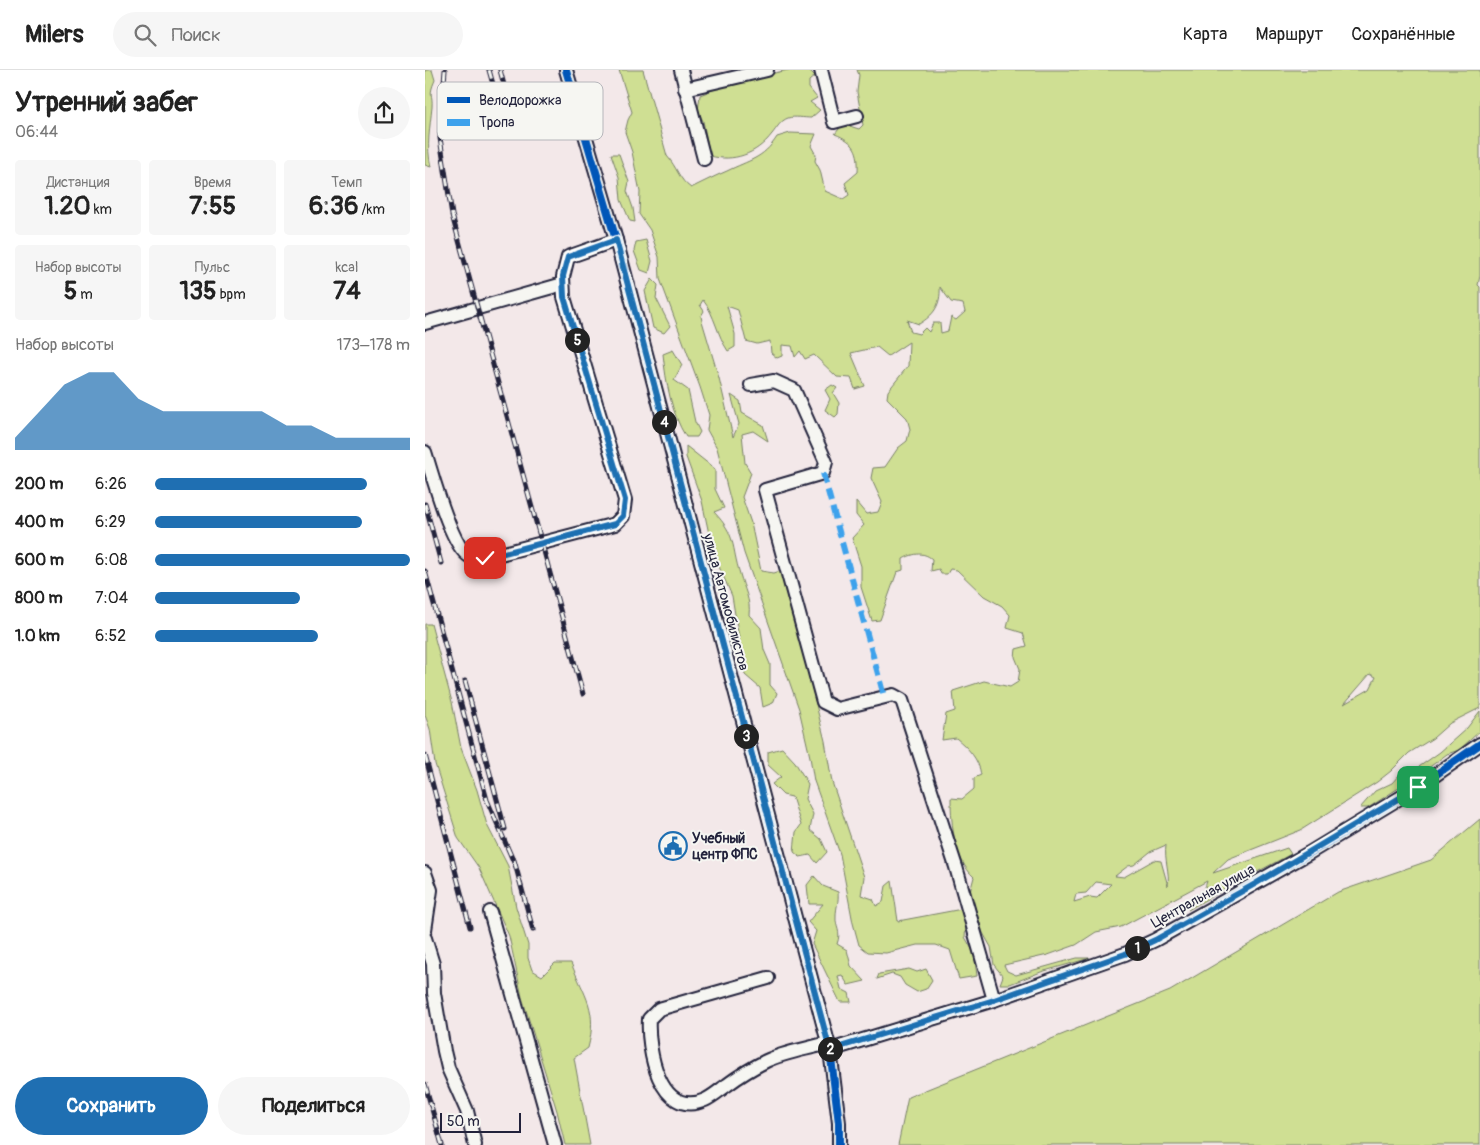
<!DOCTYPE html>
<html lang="ru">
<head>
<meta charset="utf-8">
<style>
	:root { --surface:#fff; --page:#f6f6f6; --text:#222; --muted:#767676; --line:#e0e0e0; --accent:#1f6fb2 }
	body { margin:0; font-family:Pangolin,sans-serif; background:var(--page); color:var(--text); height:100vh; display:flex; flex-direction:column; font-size:19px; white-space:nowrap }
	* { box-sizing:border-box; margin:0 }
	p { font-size:16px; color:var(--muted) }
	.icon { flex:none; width:28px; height:28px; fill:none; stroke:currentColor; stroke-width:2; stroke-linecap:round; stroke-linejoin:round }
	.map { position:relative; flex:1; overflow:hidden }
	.details { display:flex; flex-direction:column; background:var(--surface); width:425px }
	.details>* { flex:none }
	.scale { position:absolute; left:15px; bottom:12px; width:81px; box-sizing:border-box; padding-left:5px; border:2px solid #22223b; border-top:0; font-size:14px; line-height:18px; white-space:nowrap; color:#22223b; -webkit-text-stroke:4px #f6f6f2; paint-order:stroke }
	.pin { position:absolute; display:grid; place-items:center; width:42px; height:42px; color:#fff; margin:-21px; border-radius:10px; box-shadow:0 2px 8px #0006 }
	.km { position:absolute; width:25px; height:25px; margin:-12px; border-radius:50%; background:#222; color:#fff; font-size:14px; line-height:25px; text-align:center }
	.round { display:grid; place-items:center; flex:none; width:52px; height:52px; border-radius:26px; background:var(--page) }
	.overview { display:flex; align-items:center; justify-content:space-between; height:85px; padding:0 15px }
	h1 { font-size:28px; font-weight:700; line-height:38px }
	.stats { display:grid; grid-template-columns:repeat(3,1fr); gap:8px; height:85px; padding:5px 15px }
	.stats div { display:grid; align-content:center; border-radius:5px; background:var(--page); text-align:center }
	.stats b { font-size:25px; font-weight:700 }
	.stats small { font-size:14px; font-weight:400 }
	.stats p { font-size:14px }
	.chart { height:140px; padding:10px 15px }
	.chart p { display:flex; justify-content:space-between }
	.chart svg { width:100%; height:90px; margin-top:5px; fill:var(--accent); opacity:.7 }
	.cta { display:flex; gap:10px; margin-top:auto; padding:10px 15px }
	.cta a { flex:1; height:58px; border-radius:30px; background:var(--accent); color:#fff; font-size:20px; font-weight:700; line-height:58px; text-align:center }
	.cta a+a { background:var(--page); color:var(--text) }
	ul { padding:0 15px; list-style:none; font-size:16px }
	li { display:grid; grid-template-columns:80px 60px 1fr; align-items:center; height:38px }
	li i { height:12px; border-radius:6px; background:var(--accent) }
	header { display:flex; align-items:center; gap:30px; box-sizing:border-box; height:70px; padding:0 25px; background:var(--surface); border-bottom:1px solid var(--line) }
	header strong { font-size:24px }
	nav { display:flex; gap:28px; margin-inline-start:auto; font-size:18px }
	.search { width:350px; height:45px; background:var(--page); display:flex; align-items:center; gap:12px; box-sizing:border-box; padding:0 18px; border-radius:28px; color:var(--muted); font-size:19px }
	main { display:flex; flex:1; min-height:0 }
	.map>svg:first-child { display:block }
</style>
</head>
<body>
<header>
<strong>Milers</strong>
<div class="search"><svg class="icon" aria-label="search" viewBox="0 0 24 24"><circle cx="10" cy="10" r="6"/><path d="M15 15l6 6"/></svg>Поиск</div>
<nav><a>Карта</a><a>Маршрут</a><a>Сохранённые</a></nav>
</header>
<main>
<section class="details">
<div class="overview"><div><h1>Утренний забег</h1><p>06:44</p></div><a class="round"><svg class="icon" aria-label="share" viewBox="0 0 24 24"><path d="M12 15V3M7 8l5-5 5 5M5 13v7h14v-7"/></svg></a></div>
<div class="stats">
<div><p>Дистанция</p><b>1.20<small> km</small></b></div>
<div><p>Время</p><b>7:55</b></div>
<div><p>Темп</p><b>6:36<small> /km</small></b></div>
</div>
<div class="stats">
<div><p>Набор высоты</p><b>5<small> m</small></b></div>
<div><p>Пульс</p><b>135<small> bpm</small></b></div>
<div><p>kcal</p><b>74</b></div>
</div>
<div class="chart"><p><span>Набор высоты</span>173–178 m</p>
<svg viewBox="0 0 160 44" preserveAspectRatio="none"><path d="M0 44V38L10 25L20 12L30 6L40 6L50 19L60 25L70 25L80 25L90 25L100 25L110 32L120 32L130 38L140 38L150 38L160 38V44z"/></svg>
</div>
<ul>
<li><b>200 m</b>6:26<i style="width:83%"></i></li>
<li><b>400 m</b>6:29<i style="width:81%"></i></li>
<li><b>600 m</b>6:08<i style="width:100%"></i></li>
<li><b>800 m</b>7:04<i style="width:57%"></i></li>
<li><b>1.0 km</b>6:52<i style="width:64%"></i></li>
</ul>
<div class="cta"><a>Сохранить</a><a>Поделиться</a></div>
</section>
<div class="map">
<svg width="1055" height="1075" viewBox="0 0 1055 1075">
	<rect width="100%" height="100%" fill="#f3e8e9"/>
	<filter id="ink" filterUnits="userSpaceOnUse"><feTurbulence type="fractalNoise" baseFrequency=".02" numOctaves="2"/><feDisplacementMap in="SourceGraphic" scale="10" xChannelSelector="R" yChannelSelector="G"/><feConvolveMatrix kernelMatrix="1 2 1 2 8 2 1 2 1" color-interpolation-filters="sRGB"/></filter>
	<g filter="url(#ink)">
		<g fill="#cfdf93" stroke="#788067" fill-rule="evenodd">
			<path d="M0 0H7L10 10C3 26 8 23 7 37 5 58 1 76 6 97L0 95Z"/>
			<path d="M194 0H218L242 86C252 97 254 110 266 118 278 112 290 106 302 101 324 90 338 89 352 67L365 63 391 64 386 76 391 85 390 91 395 100 400 121 418 129 424 125 420 113 433 102C434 81 430 72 410 64L418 54 434 59 438 55 432 22 434 5 432 0H1055V206L1053 215 1055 217V638L1025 653 1008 668 984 683 966 701 952 712 876 760 803 789 788 803 862 778 866 784C831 803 796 820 763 840 768 828 779 825 782 811L696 857 671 862 651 875 623 885 579 895 582 901 591 905 652 888H665L616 902 585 914H575L578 906 569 895 566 877 558 863 545 822 549 807C529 789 526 754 526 728L537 729 549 719V708L556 705C554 689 543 678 531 668L517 670 521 644 530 641 528 621 559 611 585 617 593 612 595 599 590 587 591 579 602 576 598 563 582 558 585 545 577 536 559 526 532 500 525 499 522 504H516L514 499 506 501 507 489C498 481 487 484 478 489V500L472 502 455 550 447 551 436 517V496L427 468 439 455 431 445V432L441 444 453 442 457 432 446 408 448 398 460 397 473 378 482 371 485 359 482 348 462 328 463 321 483 296 484 272 463 286 452 277 426 283 440 316 430 319 426 308 412 307 389 285 380 289 375 281 370 287 367 276 357 275V286L352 288 346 283 345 271 332 274 321 271 313 240 302 236 310 264V277L303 281C292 265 290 245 278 230L275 235 279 241 276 246 277 251 294 308 308 367 314 354 306 325 315 331 317 343 338 355 343 371 328 361 317 364 320 393 326 403 317 427 326 453 336 501 349 503 358 500 363 513 360 521 365 529 400 671 407 712 439 807 436 825 448 829 451 836 458 832 461 816 467 811 473 851 537 839 541 854 540 867 549 883 552 906 534 909 525 880 511 875H492L461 883 443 882 434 875 428 853 415 784 389 711 385 687 374 639 319 483 292 378 282 360 284 345 275 317 235 209 234 187 225 160 214 144 215 122 207 82 200 62 203 50 207 42ZM515 217 526 232 538 234 540 242 531 250 526 247 523 261 516 263 515 253H508L504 262 500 258 494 264 486 262 482 250 494 254C509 245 516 235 515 217ZM945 604 951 607 945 619 919 634ZM741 775C739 790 745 802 743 816L736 791 729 790 699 807 690 806 703 796 709 795 725 782ZM671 812 686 814 672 828 665 827 649 832 651 824 661 823Z"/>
			<path d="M363 0H384L390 6 384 11V18L392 28 385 32 395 40 386 48C380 48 369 46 363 48 355 51 352 58 347 64 331 85 308 92 285 86L278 51 273 41 275 25 305 13Z"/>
			<path d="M186 84H194L204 112 202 121 208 138 210 152 205 151 196 130 194 107Z"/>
			<path d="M221 170 227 191 224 203 216 200 209 181 211 172Z"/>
			<path d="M227 209 233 215 231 228 245 256 239 263 228 258 220 221Z"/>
			<path d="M248 280 257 295 249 310 263 320 270 352 275 362 272 367H261C246 343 241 312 238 284Z"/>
			<path d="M407 315 412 318 408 323 414 333 413 344 410 347 400 340 405 329 400 320Z"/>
			<path d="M261 376 290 399V419L299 438 289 442C312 466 306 476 315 504 319 519 326 530 324 545L336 558 339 580 345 594V615L352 623 348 633 338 637 335 618 320 605 307 526 288 483 277 431 261 387Z"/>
			<path d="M0 554H6L27 632 36 678 52 720 62 755 83 796 91 837 103 875V888L107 900 117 906 130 893H146C160 927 173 940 163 978L149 988 165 1075H140L132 1041 97 927 84 866 54 798 33 768 10 694 5 659 0 645Z"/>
			<path d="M1055 641V661L1034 680 1022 684 998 702 943 738H935L950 721 967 713 974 705 991 699 1015 682 1042 658Z"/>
			<path d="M357 678 370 692 383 714 380 729 388 744 385 760 396 769 402 782 392 793 385 785 375 787 369 782 371 762 376 755 367 727 358 725 347 714 356 707 343 695V682Z"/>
			<path d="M1055 749V1075H473L483 1027 745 921 913 822 1006 790Z"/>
			<path d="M389 806 398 816 413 822C414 832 411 837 411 846 410 858 417 861 412 874L422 880 426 896 440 911 423 915 417 905 413 906 416 919 424 923 426 932H415L387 874 391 861 383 852 398 834H384L382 815Z"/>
			<path d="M484 899 492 902 501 899 507 910 501 919 492 922 480 915 475 907 467 904 452 909 454 904Z"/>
		</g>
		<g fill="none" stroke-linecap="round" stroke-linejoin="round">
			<defs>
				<g id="minor">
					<path d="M141 0 191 170 405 980 414 1053V1075"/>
					<path d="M256 0 279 89"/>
					<path d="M396 0 409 52 432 46"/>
					<path d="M260 19 342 0"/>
					<path d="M0 253 138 214"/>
					<path d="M326 315 349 311 369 320 401 392 398 403 340 420 398 632 412 639 468 625 477 630 531 797 569 930"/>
					<path d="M0 382C7 403 26 477 44 486 48 488 55 488 60 488L190 454 198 446 200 430 139 227 138 207 143 187 191 170"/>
					<path d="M0 803 6 820 0 860"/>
					<path d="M65 842 130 1075"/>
					<path d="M0 868 8 894 9 923 19 981 23 998 42 1041 50 1075"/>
					<path d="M343 908 234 939 224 949C222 978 234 1050 280 1030 287 1027 295 1020 302 1015 314 1006 327 998 341 991 359 982 383 979 403 973"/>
					<path d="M405 980 569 930 700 884 730 870 884 783 993 717 1055 674"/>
				</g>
			</defs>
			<use href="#minor" stroke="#22223b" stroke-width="16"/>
			<use href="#minor" stroke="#f6f6f2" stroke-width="12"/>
			<defs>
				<g id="rail">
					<path d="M20 0 15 68 27 145 158 624"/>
					<path d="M64 0 82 64"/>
					<path d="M75 0 92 64"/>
					<path d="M0 434 16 493"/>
					<path d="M0 501 62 730 90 795"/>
					<path d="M40 611 80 759"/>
					<path d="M0 685 45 857"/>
					<path d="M89 790 108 860"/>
					<path d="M0 1014 17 1075"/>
				</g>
			</defs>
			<use href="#rail" stroke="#22223b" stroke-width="5"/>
			<use href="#rail" stroke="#f6f6f2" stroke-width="3" stroke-dasharray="9" stroke-linecap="butt"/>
			<path stroke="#3ea2ec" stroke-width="6" stroke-dasharray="12 6" stroke-linecap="butt" d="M398 403 459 626"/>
			<defs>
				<g id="cycleway">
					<path d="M141 0 191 170 405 980 414 1053V1075"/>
					<path d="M405 980 569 930 700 884 730 870 884 783 993 717 1055 674"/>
				</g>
			</defs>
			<use href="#cycleway" stroke="#f6f6f2" stroke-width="11"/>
			<use href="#cycleway" stroke="#0057b8" stroke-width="8"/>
		</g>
	</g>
	<g fill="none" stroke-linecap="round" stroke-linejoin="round" filter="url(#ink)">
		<defs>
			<path id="route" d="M60 488 190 454 198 446 200 430 139 227 138 206 143 187 191 170 405 980 569 930 700 884 730 870 830 814 993 717"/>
		</defs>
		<use href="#route" stroke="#fff" stroke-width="10"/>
		<use href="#route" stroke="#1f6fb2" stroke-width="6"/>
	</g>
	<defs>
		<symbol id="civic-ring" viewBox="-11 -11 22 22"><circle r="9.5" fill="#f6f6f2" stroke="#1f6fb2" stroke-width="1.5"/><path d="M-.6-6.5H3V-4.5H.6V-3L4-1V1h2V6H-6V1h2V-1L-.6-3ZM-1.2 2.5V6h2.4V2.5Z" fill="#1f6fb2"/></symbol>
	</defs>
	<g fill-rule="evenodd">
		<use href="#civic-ring" x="232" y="760" width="32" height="32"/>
	</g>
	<g text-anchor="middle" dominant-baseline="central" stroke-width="4" stroke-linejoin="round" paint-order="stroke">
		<g font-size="14" fill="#22223b" stroke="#f6f6f2">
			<text transform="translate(301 532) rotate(75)">улица Автомобилистов</text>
			<text transform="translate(778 826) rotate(-29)">Центральная улица</text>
		</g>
		<g font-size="14" font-weight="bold" fill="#22223b" stroke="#f6f6f2" text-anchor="start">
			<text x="267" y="768">Учебный<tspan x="267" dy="16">центр ФПС</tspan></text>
		</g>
	</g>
	<rect x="12" y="12" width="166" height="58" rx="8" fill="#f6f6f2" stroke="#b6b6bb" stroke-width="1"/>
	<rect x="22" y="27" width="23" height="6" fill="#0057b8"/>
	<rect x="22" y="49" width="23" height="7" fill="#3ea2ec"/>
	<g font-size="14" fill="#22223b">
		<text x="54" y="35">Велодорожка</text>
		<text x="54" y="57">Тропа</text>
	</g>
</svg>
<div class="scale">50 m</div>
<div class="pin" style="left:993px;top:717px;background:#1e9e55"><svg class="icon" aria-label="arrive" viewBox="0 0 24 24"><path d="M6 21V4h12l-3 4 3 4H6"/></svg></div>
<div class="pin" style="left:60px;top:488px;background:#d93025"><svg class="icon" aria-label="check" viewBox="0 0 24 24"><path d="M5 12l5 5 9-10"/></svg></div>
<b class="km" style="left:712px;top:878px">1</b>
<b class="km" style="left:405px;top:979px">2</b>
<b class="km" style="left:321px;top:666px">3</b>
<b class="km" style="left:239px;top:352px">4</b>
<b class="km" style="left:152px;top:270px">5</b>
</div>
</main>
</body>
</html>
